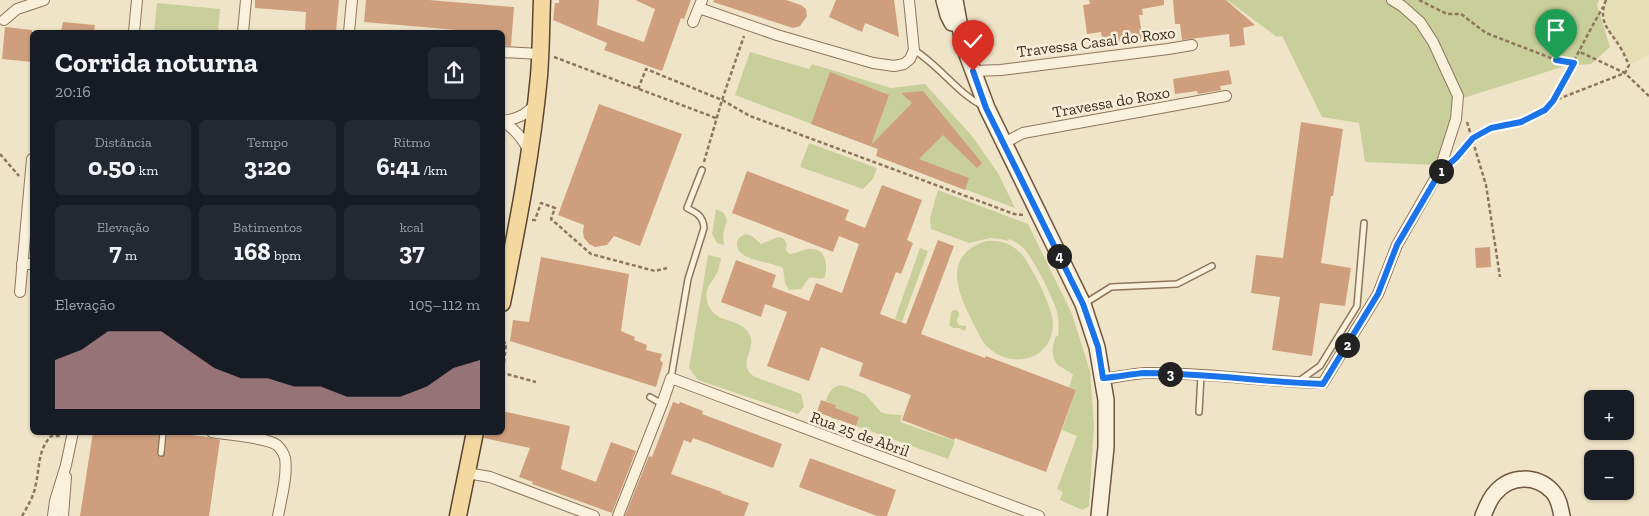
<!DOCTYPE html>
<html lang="pt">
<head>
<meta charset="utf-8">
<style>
	:root { --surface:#171b24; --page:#242831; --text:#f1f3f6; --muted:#9ea1a6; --accent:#cc999b }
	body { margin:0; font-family:"Zilla Slab",serif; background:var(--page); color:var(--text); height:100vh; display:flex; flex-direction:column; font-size:19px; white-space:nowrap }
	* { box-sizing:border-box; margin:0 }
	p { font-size:16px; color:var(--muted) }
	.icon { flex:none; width:28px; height:28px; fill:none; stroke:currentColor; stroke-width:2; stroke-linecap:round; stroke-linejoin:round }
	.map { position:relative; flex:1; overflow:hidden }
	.sheet { position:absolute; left:30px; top:30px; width:475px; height:405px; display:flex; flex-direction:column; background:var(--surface); border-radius:8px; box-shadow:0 1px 4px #0004 }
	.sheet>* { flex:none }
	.tools { position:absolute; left:1584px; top:390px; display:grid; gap:10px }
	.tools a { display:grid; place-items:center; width:50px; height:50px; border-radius:8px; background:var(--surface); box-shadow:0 1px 4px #0004; font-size:25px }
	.pin { position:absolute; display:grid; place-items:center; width:42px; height:42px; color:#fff; margin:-51px -21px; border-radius:50% 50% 50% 0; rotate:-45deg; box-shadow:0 0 5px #0007 }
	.pin .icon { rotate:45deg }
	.km { position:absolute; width:25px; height:25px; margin:-12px; border-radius:50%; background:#222; color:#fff; font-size:14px; line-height:25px; text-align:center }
	.round { display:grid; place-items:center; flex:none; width:52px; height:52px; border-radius:8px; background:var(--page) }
	.head { display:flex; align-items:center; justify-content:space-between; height:85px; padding:0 25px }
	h1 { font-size:28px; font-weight:700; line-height:38px }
	.stats { display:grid; grid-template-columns:repeat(3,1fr); gap:8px; height:85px; padding:5px 25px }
	.stats div { display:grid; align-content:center; border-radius:8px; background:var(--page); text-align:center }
	.stats b { font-size:25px; font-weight:700 }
	.stats small { font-size:14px; font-weight:400 }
	.stats p { font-size:14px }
	.chart { height:140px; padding:10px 25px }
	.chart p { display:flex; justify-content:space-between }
	.chart svg { width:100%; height:90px; margin-top:5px; fill:var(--accent); opacity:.7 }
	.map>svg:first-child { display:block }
</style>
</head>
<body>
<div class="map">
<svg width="1649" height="516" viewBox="0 0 1649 516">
	<rect width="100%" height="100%" fill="#f0e4c8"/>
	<path fill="#e6deb5" d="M1606 0H1649V55L1629 65 1620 46 1608 31 1603 17 1604 6Z"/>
	<g fill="#c9cf9b">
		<path d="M1227 0H1599L1597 5 1610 47 1591 64 1565 66 1454 101 1450 120 1436 165 1365 162 1359 123 1322 117 1282 36 1277 37Z"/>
		<path d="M157 3 220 9 218 32H154Z"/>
		<path d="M750 52 809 69 812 64 891 88 925 84 972 136 998 173 1015 208 876 156 878 149 735 95Z"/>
		<path d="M809 143 877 168 873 179 863 189 800 167Z"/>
		<path d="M938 190 1028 224 1072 314 1090 371 1094 425 1089 506 1082 510 1060 500 1063 492 1057 489 1077 436 1062 430 1076 390 1069 387 1073 375C1069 371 1064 369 1059 366 1050 358 1052 345 1056 336H1058C1059 327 1059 317 1056 309 1052 296 1034 260 1025 250 1021 245 1015 242 1009 239L1008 241 1000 239 990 238 969 243 931 229 930 218Z"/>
		<path d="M716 209 724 213 727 220 723 234 724 245 717 243 712 234Z"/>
		<path d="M746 234 752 236 761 244 778 237 783 238 787 244 786 250 789 254C796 254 801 250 808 249 826 247 828 264 825 277 820 281 815 276 809 278L801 289 789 290 785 283 783 268C772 262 738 261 737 245 736 239 741 236 746 234Z"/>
		<path d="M986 241C1000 240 1010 243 1021 253 1031 266 1053 307 1053 323 1053 362 1007 372 983 342 967 309 932 259 986 241Z"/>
		<path d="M920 248 928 251 902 322 895 319Z"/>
		<path d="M708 255 721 258C720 263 719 268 717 273 712 283 704 288 707 301 713 325 737 316 748 332 760 348 734 363 755 377L801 394 804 407 798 414 698 380 689 368Z"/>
		<path d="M953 310H956C963 314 957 316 957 321L959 325 966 326V329L964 331 959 328H953L949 325 951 314Z"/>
		<path d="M840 385 845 386 865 394 881 412 887 414 902 415 900 422 955 441 948 459 856 426 859 417 843 411 839 420 831 418 836 405 826 401C828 393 831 388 840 385Z"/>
	</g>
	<g fill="#cf9f7d">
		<path d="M255 0H339L336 32H305L306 12 255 8Z"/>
		<path d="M366 0H429L514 7 511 46 502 45V32H480L364 22Z"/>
		<path d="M559 0H599L597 25 644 42 655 9 635 0H691L684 19 681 18 662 71 604 50 607 43 553 20 555 3H559Z"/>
		<path d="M714 0H786L801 5 806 9 807 16 800 26 793 28 713 2Z"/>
		<path d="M836 0H894L899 37 865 23 862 32 829 17Z"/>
		<path d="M1089 0H1164V5L1142 9 1143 15H1139L1143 40 1103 45 1101 32 1087 34 1083 5 1090 4Z"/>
		<path d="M1173 0H1226L1255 25 1243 28 1245 45 1230 47 1229 34 1182 40 1180 24H1175Z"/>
		<path d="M63 22 95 25 94 32H61Z"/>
		<path d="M5 27 32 30V62L2 59Z"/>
		<path d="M1229 70 1232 84 1220 86 1221 90 1198 94 1197 91 1175 94 1173 79Z"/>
		<path d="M830 72 889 95 871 145 912 103 901 93 923 91 982 163 977 168 943 135 919 159 969 178 965 190 876 156 878 149 811 124Z"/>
		<path d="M599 104 682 134 640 246 614 236 607 245 595 247 589 244 584 238 583 232 584 225 558 215Z"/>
		<path d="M1301 122 1343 129 1333 196H1331L1321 263 1351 268 1345 306 1320 303 1312 356 1272 350 1280 297 1251 293 1256 255 1283 258Z"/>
		<path d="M747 171 849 210 845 220 865 228 882 185 922 200 907 240 913 243 901 274 896 272 880 314 906 324 938 240 954 246 921 334 985 358 986 356 1076 390 1046 472 955 438 954 440 902 420 911 395 859 376 863 363 821 347 809 381 767 366 787 312 765 304 761 317 721 302 736 260 776 275 772 287 809 301 816 283 842 293 859 244 839 236 833 252 732 213Z"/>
		<path d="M1490 247 1491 267 1476 268 1475 248Z"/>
		<path d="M541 257 629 274 621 331 635 337 634 340 647 345 646 350 662 354 660 360 663 363 656 387 510 341 513 320 529 322Z"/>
		<path d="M821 400 836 405 835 408 859 417 856 426 817 412Z"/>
		<path d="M673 402 679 404 680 402 703 411 702 414 782 444 773 468 693 438 691 443 684 440 671 474 722 492 721 493 749 503 744 516H625L649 456 652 457Z"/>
		<path d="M502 411 570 426 561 469 596 482 611 442 636 451 612 513 532 484 533 482 519 477 530 448 484 438 485 432H502Z"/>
		<path d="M93 432H159L157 453 158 456 161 457 165 454 167 432 207 437 220 440 209 516H80Z"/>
		<path d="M810 458 896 490 887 516H877L799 487Z"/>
	</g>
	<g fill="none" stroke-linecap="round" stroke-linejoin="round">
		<defs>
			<g id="lane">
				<path d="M914 50C940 66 957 93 983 106"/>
				<path d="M1084 304 1111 287 1177 284 1212 266"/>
				<path d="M671 378 688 279 704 228C703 216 697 213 687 208L702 170"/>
				<path d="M1299 381 1320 366 1357 306 1364 223"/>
				<path d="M650 397 662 404"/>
				<path d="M1199 412 1201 375"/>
				<path d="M161 453 163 432"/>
			</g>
			<g id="street">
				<path d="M699 8 777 35 873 63 894 66 904 64 910 59 914 50 909 0"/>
				<path d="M4 20 17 9 44 0"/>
				<path d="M693 22 702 0"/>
				<path d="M134 32 137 0"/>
				<path d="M243 32 246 0"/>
				<path d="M349 32 352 0"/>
				<path d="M502 52 540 54"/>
				<path d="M973 71 1001 70 1168 49 1192 45"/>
				<path d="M502 121C515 129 522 138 529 151"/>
				<path d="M502 121C518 119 525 115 536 104"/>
				<path d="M1004 143 1023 133 1226 96"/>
				<path d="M22 264H32"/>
				<path d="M20 292 32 159"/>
				<path d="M1103 379C1117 377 1131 374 1145 373 1205 372 1263 382 1323 383L1378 294 1397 245 1439 172 1456 119 1458 96 1433 42 1420 22 1402 6 1392 0"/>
				<path d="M212 432C227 435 265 437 277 445 280 448 284 454 285 458 288 474 281 500 278 516"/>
				<path d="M467 473 490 477 594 516"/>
				<path d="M53 516 55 501 66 465 73 432"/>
				<path d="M63 516 66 477"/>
				<path d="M618 516 662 404 671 378 1039 516"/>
			</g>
			<g id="secondary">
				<path d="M944 0 948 15 952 23"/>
				<path d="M955 0 963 44 987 108 1083 304 1097 347 1106 400V447L1099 516"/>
				<path d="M1483 516C1486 508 1490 498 1496 492 1511 475 1536 475 1552 491 1559 498 1560 507 1562 516"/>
			</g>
			<g id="primary">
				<path d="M502 303C517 228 532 152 539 76 541 51 541 25 542 0"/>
				<path d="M458 516 475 432"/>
			</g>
		</defs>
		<use href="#lane" stroke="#8d765c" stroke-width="8"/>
		<use href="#street" stroke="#8d765c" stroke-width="12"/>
		<use href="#secondary" stroke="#6f573f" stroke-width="18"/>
		<use href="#primary" stroke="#5b4430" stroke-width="19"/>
		<g stroke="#8d765c" stroke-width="2.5" stroke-dasharray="4 2.5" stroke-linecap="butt">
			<path d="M1419 0 1447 14H1461L1486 33 1556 60 1574 63"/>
			<path d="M1606 0C1597 23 1610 30 1620 47 1624 53 1626 59 1629 65L1625 73 1649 96"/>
			<path d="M554 57 716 118"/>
			<path d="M638 89 646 69 722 100 750 116 1014 214 1023 215"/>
			<path d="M1553 101C1570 70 1585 38 1603 7"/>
			<path d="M1467 122 1486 185 1500 277"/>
			<path d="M0 154 19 176"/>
			<path d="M1455 160 1473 138 1491 128 1521 122 1545 110 1553 101 1625 73 1578 51"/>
			<path d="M704 162 722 100 744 36"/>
			<path d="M532 220H535L541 203 555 208 551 219 591 254 655 271 667 268"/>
			<path d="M502 342 506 343 503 373 536 382"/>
			<path d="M22 516C27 507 33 498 35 488 40 469 37 451 51 436H60"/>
		</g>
		<use href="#lane" stroke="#faf1dc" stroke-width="5"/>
		<use href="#street" stroke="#faf1dc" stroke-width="10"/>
		<use href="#secondary" stroke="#faf1dc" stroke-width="15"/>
		<use href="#primary" stroke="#f3d9a0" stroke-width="16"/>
	</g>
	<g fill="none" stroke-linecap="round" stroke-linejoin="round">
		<defs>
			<path id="route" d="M973 71 986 108 1083 304 1098 347 1103 378C1117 377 1131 374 1145 373 1205 373 1263 382 1323 384L1378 294 1397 245 1440 172 1456 158 1473 138 1491 128 1521 122 1545 110 1553 101 1574 63 1556 60"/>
		</defs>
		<use href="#route" stroke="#fff" stroke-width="10"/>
		<use href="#route" stroke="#1a73e8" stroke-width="6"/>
	</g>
	<g text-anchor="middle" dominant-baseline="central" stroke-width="5" stroke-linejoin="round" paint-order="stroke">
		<g font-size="16" fill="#3d2e20" stroke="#f7eed8">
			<text transform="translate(1096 42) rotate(-7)">Travessa Casal do Roxo</text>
			<text transform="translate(1111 102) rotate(-10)">Travessa do Roxo</text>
			<text transform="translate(860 434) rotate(20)">Rua 25 de Abril</text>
		</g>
	</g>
</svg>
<div class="tools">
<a>+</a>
<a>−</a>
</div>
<div class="pin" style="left:1556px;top:60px;background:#1e9e55"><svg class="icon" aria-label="arrive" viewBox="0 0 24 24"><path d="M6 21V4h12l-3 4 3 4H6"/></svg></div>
<div class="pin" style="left:973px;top:71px;background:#d93025"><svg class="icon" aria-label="check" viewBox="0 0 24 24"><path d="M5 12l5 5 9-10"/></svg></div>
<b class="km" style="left:1441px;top:171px">1</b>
<b class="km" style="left:1347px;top:345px">2</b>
<b class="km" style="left:1170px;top:374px">3</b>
<b class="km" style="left:1059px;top:256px">4</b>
<section class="sheet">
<div class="head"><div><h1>Corrida noturna</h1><p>20:16</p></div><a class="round"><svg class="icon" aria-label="share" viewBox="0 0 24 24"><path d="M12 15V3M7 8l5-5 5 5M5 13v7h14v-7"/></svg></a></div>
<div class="stats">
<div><p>Distância</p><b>0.50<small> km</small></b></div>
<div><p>Tempo</p><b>3:20</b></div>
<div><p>Ritmo</p><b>6:41<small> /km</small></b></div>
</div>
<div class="stats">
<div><p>Elevação</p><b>7<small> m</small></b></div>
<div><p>Batimentos</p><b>168<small> bpm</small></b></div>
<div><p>kcal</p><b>37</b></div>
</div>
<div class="chart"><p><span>Elevação</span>105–112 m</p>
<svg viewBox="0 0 160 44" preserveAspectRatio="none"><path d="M0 44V20L10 15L20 6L30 6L40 6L50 15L60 24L70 29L80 29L90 33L100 33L110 38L120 38L130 38L140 33L150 24L160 20V44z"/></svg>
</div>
</section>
</div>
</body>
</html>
